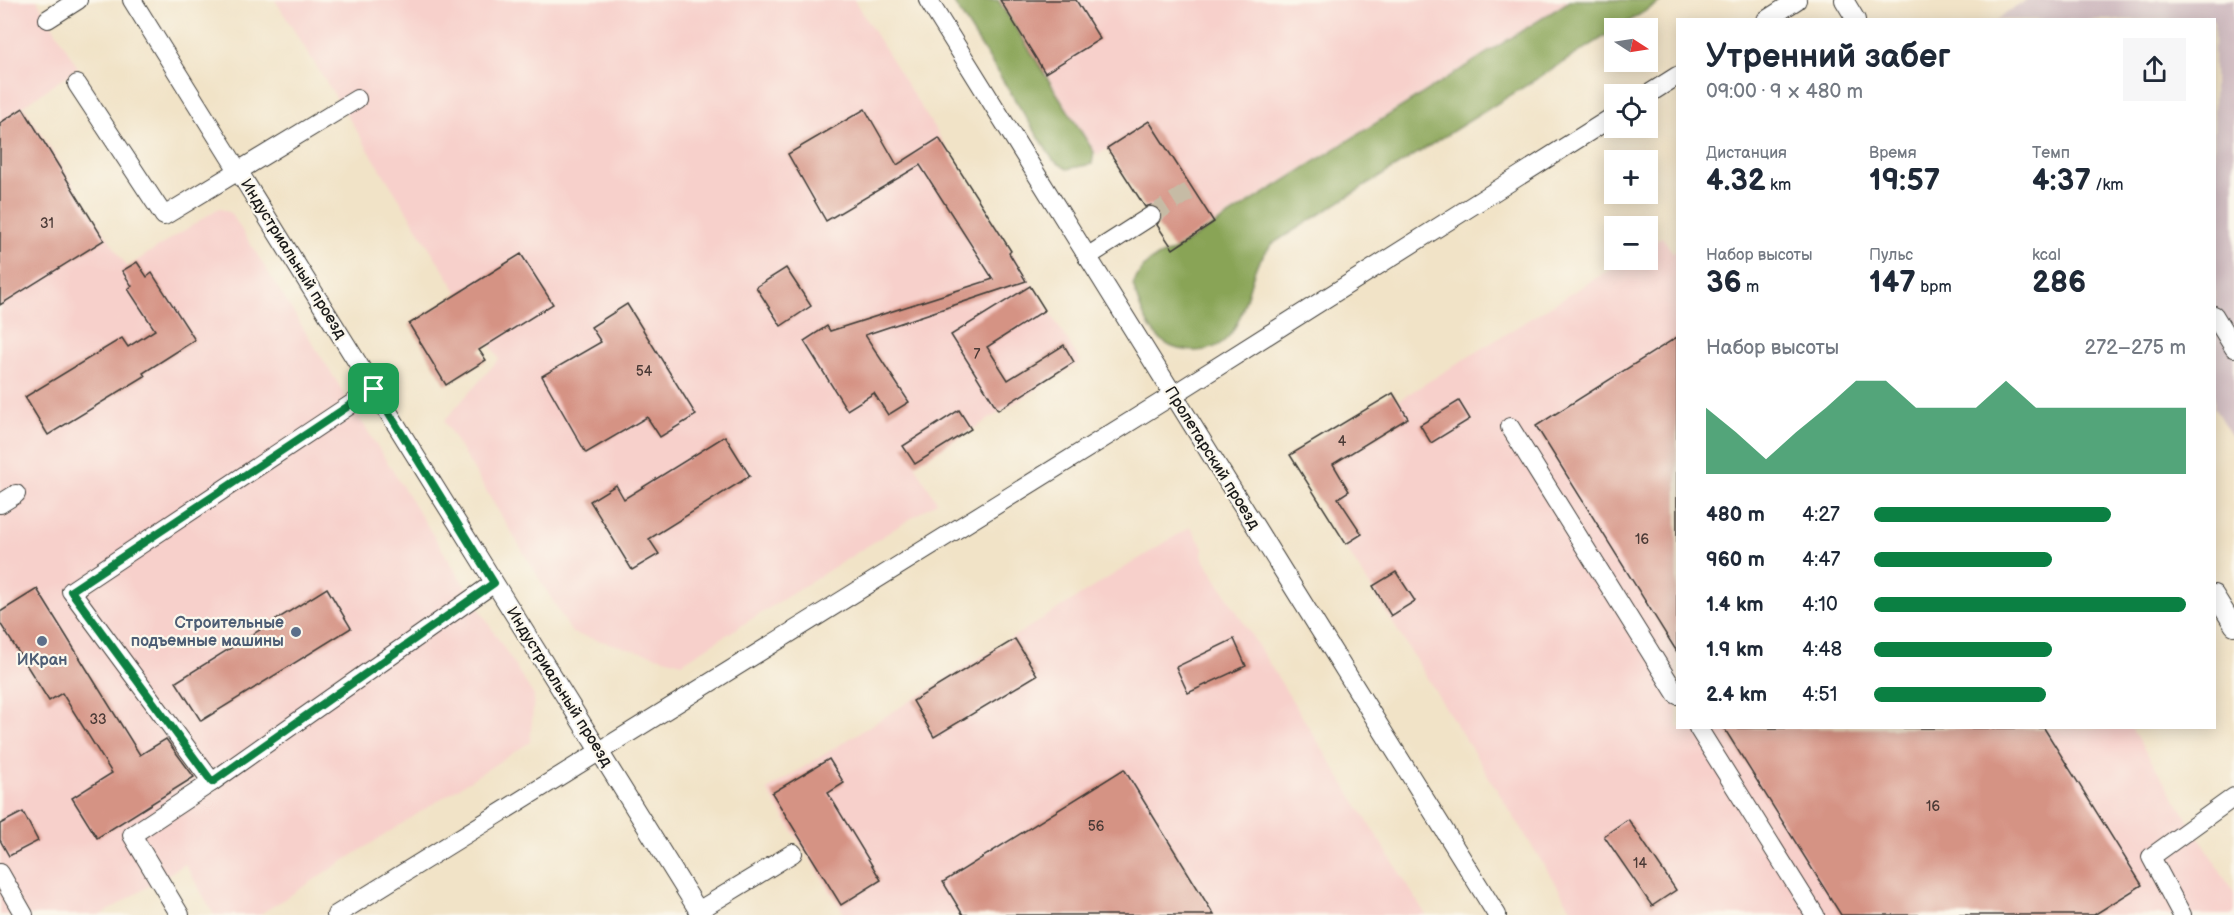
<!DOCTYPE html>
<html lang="ru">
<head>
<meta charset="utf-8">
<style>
	:root { --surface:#fff; --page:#f6f6f7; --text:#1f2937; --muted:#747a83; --accent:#0b8043 }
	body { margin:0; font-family:"Balsamiq Sans",sans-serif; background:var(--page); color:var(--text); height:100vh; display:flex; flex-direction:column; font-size:22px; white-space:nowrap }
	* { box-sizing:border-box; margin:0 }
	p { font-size:20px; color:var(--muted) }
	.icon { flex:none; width:33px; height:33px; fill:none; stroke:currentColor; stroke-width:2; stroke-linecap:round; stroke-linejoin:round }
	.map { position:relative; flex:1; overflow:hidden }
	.side { position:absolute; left:1676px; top:18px; width:540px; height:711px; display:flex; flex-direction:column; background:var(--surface); border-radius:0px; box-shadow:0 3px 15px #0003 }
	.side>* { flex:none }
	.needle { width:39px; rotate:102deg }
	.fabs { position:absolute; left:1604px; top:18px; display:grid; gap:12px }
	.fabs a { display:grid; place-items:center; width:54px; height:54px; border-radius:0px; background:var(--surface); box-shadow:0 3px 15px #0003; font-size:30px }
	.pin { position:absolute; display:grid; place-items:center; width:51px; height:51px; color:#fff; margin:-26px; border-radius:12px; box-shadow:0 3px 9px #0006 }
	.round { display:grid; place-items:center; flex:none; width:63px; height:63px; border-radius:0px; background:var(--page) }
	.head { display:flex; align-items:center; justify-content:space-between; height:102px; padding:0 30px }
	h1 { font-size:33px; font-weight:600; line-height:45px }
	.stats { display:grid; grid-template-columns:repeat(3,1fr); gap:9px; height:102px; padding:6px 30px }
	.stats div { display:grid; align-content:center }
	.stats b { font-size:30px; font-weight:600 }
	.stats small { font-size:16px; font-weight:400 }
	.stats p { font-size:16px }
	.chart { height:168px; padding:12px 30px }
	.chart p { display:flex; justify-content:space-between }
	.chart svg { width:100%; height:108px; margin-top:6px; fill:var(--accent); opacity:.7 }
	ul { padding:0 30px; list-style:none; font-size:20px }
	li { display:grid; grid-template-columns:96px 72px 1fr; align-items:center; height:45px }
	li i { height:15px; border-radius:8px; background:var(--accent) }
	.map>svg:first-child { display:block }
</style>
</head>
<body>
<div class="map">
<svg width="2234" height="915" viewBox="0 0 2234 915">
	<rect width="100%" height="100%" fill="#fbf7ec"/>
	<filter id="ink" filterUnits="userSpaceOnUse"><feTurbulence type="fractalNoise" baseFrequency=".0167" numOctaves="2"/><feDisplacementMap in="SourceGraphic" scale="12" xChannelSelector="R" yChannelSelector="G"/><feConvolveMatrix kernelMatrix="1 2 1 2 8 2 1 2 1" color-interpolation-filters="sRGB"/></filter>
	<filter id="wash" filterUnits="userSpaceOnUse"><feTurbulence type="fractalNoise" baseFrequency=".008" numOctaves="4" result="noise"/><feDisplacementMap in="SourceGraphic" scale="24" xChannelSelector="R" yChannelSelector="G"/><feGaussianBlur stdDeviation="1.35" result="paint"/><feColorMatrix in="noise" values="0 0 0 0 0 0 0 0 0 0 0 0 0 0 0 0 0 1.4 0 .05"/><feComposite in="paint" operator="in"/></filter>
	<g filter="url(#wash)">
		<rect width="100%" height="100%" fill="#f1e3c7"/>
		<g fill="#f7d0cb">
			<path d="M0 0H37L78 68 23 106 127 267 219 208 231 213 534 696 530 742 259 915H214L185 864 101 915H0Z"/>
			<path d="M275 0H854L1081 362 915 465 937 502 682 663 572 633 444 421 499 359Z"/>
			<path d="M1000 0H1569L1173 249 1108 149 1097 155Z"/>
			<path d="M1662 237 1673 253 1677 251V728H2131L2234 893V915H1575L1321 508 1349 491 1333 464 1395 427 1397 401 1625 260H1647V246Z"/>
			<path d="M1190 527 1203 547 1202 556 1426 915H845L767 790Z"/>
		</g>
		<path fill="#d2bec2" d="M2027 0H2234V440L2214 408V20H1996Z"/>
		<g fill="#89a456" stroke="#526039" stroke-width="1.5">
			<path d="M952 0H998L1094 152 1092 164 1067 169 1053 160Z"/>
			<path d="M1571 0H1663L1272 244C1267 251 1260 259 1256 267 1241 308 1239 362 1179 349 1151 343 1140 310 1133 285 1142 264 1150 258 1173 251Z"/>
		</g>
		<g id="blocks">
			<g fill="#d59384">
				<path d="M1000 0H1076L1100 39 1045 73Z"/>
				<path d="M23 108 104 240 0 305V123Z"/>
				<path d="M865 109 897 165 939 138 1011 251 1009 253 1026 281 865 335 909 402 888 415 874 393 847 410 804 341 827 326 830 331 993 279 920 165 826 221 788 154Z"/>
				<path d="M1149 121 1214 222 1173 249 1157 225 1162 216 1160 209 1151 205 1145 207 1107 148Z"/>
				<path d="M521 254 553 304 479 350 486 360 446 385 409 324Z"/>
				<path d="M137 262 147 277 152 273 195 340 143 373 145 376 48 435 25 397 122 338 128 347 155 330 128 289 132 286 122 271Z"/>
				<path d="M786 268 811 306 781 326 756 287Z"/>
				<path d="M1030 286 1045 310 987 347 1008 380 1064 345 1074 362 998 410 951 335Z"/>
				<path d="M627 304 696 415 660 437 647 417 586 453 542 376 601 342 591 327Z"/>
				<path d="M1677 337V652L1536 426Z"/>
				<path d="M1393 393 1408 418 1333 464 1349 491 1338 498 1362 534 1346 544 1290 455Z"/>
				<path d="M1459 401 1470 419 1431 443 1420 425Z"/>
				<path d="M959 410 971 429 915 464 903 446Z"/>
				<path d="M725 436 750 476 649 539 659 554 632 570 590 501 616 485 624 499Z"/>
				<path d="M1396 572 1415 601 1391 616 1373 586Z"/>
				<path d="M327 588 351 628 201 721 176 682Z"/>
				<path d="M37 589 140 755 166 739 194 777 97 838 72 798 112 773 62 693 49 701 0 623V612Z"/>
				<path d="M1015 639 1037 675 934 737 913 701Z"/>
				<path d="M1234 639 1246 666 1188 693 1176 667Z"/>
				<path d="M1724 728H2044L2142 885 2094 915H1841Z"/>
				<path d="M829 759 844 783 828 793 881 880 841 905 772 793Z"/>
				<path d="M1124 769 1214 915H963L943 882Z"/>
				<path d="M23 812 38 841 9 856 0 840V824Z"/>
				<path d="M1628 819 1676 890 1652 906 1604 836Z"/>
			</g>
		</g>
	</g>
	<g filter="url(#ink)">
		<use href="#blocks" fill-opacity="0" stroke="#3c3a36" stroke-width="1.5"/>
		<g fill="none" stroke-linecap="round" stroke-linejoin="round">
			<path stroke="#c6bba5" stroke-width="18" stroke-dasharray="18 9" stroke-linecap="butt" d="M1151 216 1193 189"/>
			<defs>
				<g id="minor">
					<path d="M132 0 701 915"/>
					<path d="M928 0 1497 915"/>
					<path d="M1844 0 1856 20"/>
					<path d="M48 19 78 0"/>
					<path d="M1766 20 1797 0"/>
					<path d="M77 84 164 216 357 99"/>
					<path d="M1647 95 1677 76"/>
					<path d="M1087 257 1151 216"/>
					<path d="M2214 315 2234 348"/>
					<path d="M374 389 71 591 212 782 494 583"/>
					<path d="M1510 427 1677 695"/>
					<path d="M0 504 16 494"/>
					<path d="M2214 594 2234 626"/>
					<path d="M1698 728 1815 915"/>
					<path d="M0 873 24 915"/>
					<path d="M698 911 793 853"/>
					<path d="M180 915 132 835 212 782"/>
					<path d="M336 915 1173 395 1614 116"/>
					<path d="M2182 915 2151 857 2234 797"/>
				</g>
			</defs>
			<use href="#minor" stroke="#3c3a36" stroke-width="20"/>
			<use href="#minor" stroke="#fff" stroke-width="18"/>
		</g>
	</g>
	<g fill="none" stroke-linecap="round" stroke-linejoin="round" filter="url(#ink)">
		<defs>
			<path id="route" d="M374 389 494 583 212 782 71 591Z"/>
		</defs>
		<use href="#route" stroke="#fff" stroke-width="12"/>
		<use href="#route" stroke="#0b8043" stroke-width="8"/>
	</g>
	<g fill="#5c6f8a" stroke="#fbf7ec" stroke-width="2">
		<circle cx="296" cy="632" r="6"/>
		<circle cx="42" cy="641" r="6"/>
	</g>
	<g text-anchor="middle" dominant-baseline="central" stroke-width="4.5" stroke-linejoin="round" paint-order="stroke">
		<g font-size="14" fill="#4a3a36">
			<text x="47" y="223">31</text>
			<text x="977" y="354">7</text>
			<text x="644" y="371">54</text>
			<text x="1342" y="441">4</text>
			<text x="1642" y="539">16</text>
			<text x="98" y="719">33</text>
			<text x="1933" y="806">16</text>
			<text x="1096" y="826">56</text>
			<text x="1640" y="863">14</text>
		</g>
		<g font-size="16" fill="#1c1c1c" stroke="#fbf7ec">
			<text transform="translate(293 259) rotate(58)">Индустриальный проезд</text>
			<text transform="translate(1212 458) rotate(58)">Пролетарский проезд</text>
			<text transform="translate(559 687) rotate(58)">Индустриальный проезд</text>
		</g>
		<g font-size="16" font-weight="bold" fill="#4e5e75" stroke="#fbf7ec" text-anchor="end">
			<text x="284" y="623">Строительные<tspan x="284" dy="18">подъемные машины</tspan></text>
			<text x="42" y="660" text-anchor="middle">ИКран</text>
		</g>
	</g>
</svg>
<div class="fabs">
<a><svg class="needle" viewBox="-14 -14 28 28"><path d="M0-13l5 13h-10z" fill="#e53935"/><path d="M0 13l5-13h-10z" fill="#747a83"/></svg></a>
<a><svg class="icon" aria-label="locate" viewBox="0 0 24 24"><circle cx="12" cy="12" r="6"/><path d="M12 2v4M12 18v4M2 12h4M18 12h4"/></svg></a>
<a>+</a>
<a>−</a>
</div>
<div class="pin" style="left:374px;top:389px;background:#1e9e55"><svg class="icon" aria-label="arrive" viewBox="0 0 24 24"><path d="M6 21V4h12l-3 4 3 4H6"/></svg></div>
<section class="side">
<div class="head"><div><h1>Утренний забег</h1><p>09:00 · 9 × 480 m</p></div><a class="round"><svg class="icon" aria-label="share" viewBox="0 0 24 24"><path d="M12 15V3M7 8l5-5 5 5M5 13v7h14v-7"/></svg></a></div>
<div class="stats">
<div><p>Дистанция</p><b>4.32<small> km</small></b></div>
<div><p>Время</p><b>19:57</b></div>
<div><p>Темп</p><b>4:37<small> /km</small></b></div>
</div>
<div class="stats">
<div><p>Набор высоты</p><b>36<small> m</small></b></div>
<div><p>Пульс</p><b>147<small> bpm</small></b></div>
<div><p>kcal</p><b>286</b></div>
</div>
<div class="chart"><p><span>Набор высоты</span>272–275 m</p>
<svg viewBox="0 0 160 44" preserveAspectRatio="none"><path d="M0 44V17L10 27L20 38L30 27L40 17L50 6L60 6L70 17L80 17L90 17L100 6L110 17L120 17L130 17L140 17L150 17L160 17V44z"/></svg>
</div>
<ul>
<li><b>480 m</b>4:27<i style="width:76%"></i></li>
<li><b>960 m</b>4:47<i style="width:57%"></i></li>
<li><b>1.4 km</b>4:10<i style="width:100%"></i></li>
<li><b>1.9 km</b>4:48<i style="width:57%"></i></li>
<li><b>2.4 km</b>4:51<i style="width:55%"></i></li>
</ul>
</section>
</div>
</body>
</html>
